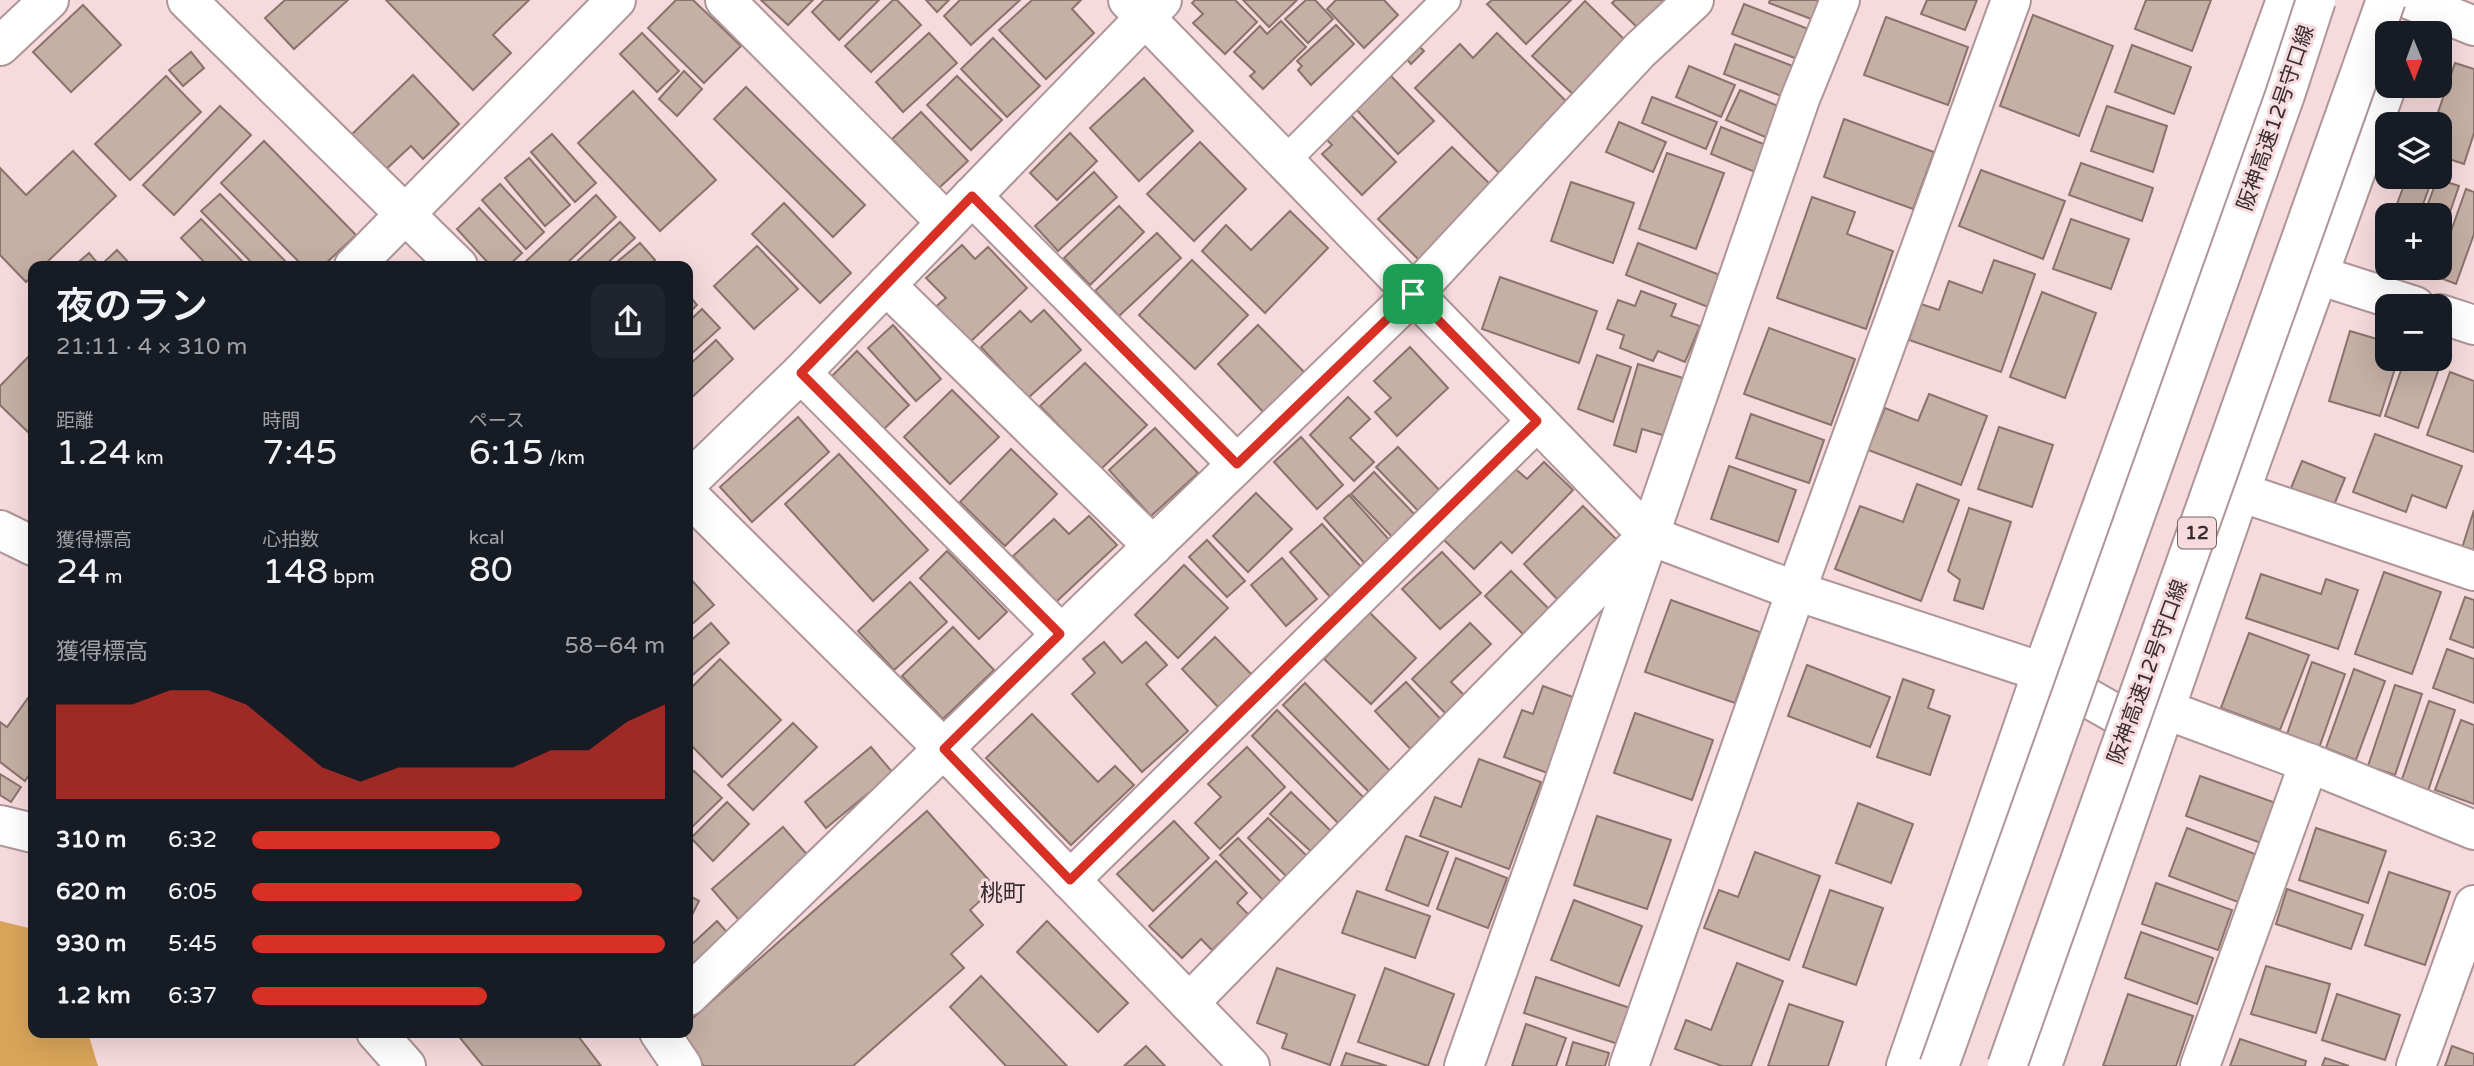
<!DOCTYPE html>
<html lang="ja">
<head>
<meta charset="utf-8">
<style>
	:root { --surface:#171b24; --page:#20242c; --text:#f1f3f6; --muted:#9ea1a6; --accent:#d93025 }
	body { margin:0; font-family:"Varela Round","Noto Sans JP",sans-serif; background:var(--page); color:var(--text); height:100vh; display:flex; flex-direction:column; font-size:26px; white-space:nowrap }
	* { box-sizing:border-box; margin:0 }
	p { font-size:23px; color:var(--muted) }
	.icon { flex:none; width:38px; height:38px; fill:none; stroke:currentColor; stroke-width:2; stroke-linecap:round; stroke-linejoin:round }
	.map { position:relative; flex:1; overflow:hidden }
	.drawer { position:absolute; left:28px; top:261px; width:665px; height:777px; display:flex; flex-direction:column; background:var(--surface); border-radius:14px; box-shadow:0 7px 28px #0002 }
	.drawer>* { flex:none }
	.needle { width:46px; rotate:179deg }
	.tools { position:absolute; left:2375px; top:21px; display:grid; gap:14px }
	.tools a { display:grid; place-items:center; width:77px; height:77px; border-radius:14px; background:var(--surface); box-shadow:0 7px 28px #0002; font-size:35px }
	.pin { position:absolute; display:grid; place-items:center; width:60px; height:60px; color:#fff; margin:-30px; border-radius:14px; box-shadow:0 4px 10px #0006 }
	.round { display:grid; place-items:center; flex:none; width:74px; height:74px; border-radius:14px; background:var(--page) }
	.headline { display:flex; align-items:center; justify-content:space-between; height:119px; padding:0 28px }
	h1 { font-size:38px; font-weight:600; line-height:52px }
	.figures { display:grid; grid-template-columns:repeat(3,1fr); gap:10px; height:119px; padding:7px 28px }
	.figures div { display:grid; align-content:center }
	.figures b { font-size:35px; font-weight:600 }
	.figures small { font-size:19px; font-weight:400 }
	.figures p { font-size:19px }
	.chart { height:196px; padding:14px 28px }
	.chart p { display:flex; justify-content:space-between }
	.chart svg { width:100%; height:126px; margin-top:7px; fill:var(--accent); opacity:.7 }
	ul { padding:0 28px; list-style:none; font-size:23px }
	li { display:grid; grid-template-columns:112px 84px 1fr; align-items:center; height:52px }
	li i { height:18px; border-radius:9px; background:var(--accent) }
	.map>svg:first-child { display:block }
</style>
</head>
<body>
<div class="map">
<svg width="2474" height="1066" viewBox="0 0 2474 1066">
	<rect width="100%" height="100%" fill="#f6dadd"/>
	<path fill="#d9a559" d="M0 921 33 929V1032L88 1033 98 1066H0Z"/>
	<g fill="#c6afa5" stroke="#89736a" stroke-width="2">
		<path d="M285 0H348L294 49 265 18Z"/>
		<path d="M386 0H529L493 35 511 53 473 90Z"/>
		<path d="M676 0H693L741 46 704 83 648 28Z"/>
		<path d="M761 0H813L788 25Z"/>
		<path d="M824 0H879L839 40 812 12Z"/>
		<path d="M893 0H897L921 25 871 72 845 46Z"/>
		<path d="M926 0H949L937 12Z"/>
		<path d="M960 0H1020L971 45 944 16Z"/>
		<path d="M1032 0H1081L1072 9 1094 33 1046 79 999 30Z"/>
		<path d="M1195 0H1235L1257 22 1225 54 1193 23 1203 14 1192 3Z"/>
		<path d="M1243 0H1297L1269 27Z"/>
		<path d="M1306 0H1315L1333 19 1308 43 1285 19Z"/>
		<path d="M1336 0H1384L1398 15 1364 48 1327 9Z"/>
		<path d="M1492 0H1571L1526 44 1487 4Z"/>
		<path d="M1615 0H1668L1639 29 1612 3Z"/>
		<path d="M1770 0H1828L1819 22 1769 3Z"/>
		<path d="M1927 0H1977L1965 30 1921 14Z"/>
		<path d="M2146 0H2211L2192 51 2135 29Z"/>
		<path d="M1585 1 1628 43 1576 97 1532 56Z"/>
		<path d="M1744 4 1811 30 1800 60 1732 34Z"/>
		<path d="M83 5 121 45 71 92 33 52Z"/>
		<path d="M2033 15 2113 46 2079 136 2000 106Z"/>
		<path d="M1886 17 1968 47 1948 105 1864 75Z"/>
		<path d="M1281 21 1306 47 1263 89 1250 76 1255 72 1234 52 1260 26 1267 34Z"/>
		<path d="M1336 25 1354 44 1311 85 1298 70 1302 66 1297 61Z"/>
		<path d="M642 33 679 71 657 92 620 54Z"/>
		<path d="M929 33 957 63 903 112 876 82Z"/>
		<path d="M1497 33 1571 106 1502 176 1415 88 1460 44 1473 58Z"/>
		<path d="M993 38 1040 86 1007 117 961 69Z"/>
		<path d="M1415 42 1424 51 1411 64 1403 55Z"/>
		<path d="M1735 44 1798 68 1787 98 1724 74Z"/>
		<path d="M2132 45 2191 67 2174 114 2115 92Z"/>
		<path d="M191 52 204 68 183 86 169 70Z"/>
		<path d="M2455 63 2474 69V133L2464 164 2440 156V124H2434Z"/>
		<path d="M1689 66 1735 85 1721 117 1676 97Z"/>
		<path d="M684 71 702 89 677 116 659 99Z"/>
		<path d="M1389 74 1434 121 1398 154 1354 107Z"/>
		<path d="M413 75 459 124 423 159 411 146 383 172 349 137Z"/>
		<path d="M166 76 201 112 130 180 95 144Z"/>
		<path d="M957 76 1002 120 971 150 927 105Z"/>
		<path d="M1144 78 1193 131 1139 181 1090 128Z"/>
		<path d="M746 87 865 205 833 237 714 119Z"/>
		<path d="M1740 90 1785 109 1772 140 1726 120Z"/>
		<path d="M633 91 716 180 660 231 578 143Z"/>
		<path d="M1652 97 1717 122 1706 149 1642 123Z"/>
		<path d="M220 106 251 135 174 215 143 185Z"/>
		<path d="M2107 106 2167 126 2153 172 2091 151Z"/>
		<path d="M1347 111 1396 162 1362 195 1322 154 1332 145 1322 135Z"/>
		<path d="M921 112 968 161 939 188 892 139Z"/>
		<path d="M1844 119 1934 152 1913 209 1824 177Z"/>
		<path d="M1619 122 1666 142 1653 172 1606 152Z"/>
		<path d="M1721 127 1766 145 1755 172 1711 154Z"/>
		<path d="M1070 133 1097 161 1057 200 1030 173Z"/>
		<path d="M552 134 596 183 575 202 531 152Z"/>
		<path d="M264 141 356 235 323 266H303L221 183Z"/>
		<path d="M1200 142 1246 189 1194 241 1147 194Z"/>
		<path d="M1452 147 1495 189 1421 262 1378 219Z"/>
		<path d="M73 151 116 196 43 266H33V275L26 282 0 255V168L26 195Z"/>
		<path d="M1667 153 1724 173 1696 249 1639 229Z"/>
		<path d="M529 158 570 205 545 226 505 178Z"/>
		<path d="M2081 163 2153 188 2142 221 2069 195Z"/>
		<path d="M1981 170 2065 201 2043 259 1959 226Z"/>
		<path d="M1094 172 1117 197 1058 251 1035 226Z"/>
		<path d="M2407 177H2433L2419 215H2393Z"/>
		<path d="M2437 179 2459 186 2440 241V215H2424Z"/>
		<path d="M1571 182 1634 203 1613 263 1551 241Z"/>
		<path d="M500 184 544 232 526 249 482 200Z"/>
		<path d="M2466 189 2474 192V234L2456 284 2435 276Z"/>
		<path d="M220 194 290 266H255L201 211Z"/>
		<path d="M596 195 616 217 564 266H521Z"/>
		<path d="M1812 197 1855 212 1847 234 1893 251 1866 329 1777 298Z"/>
		<path d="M784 203 851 273 820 303 752 234Z"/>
		<path d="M1119 206 1144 232 1090 285 1064 258Z"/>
		<path d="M479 208 522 253 508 266H491L457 229Z"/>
		<path d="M1290 211 1328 248 1265 313 1202 251 1226 225 1251 250Z"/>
		<path d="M201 219 247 266H208L181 238Z"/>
		<path d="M2071 219 2129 239 2111 289 2053 269Z"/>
		<path d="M620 222 635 238 604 266H572Z"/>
		<path d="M1157 233 1181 258 1119 316 1095 291Z"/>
		<path d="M640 243 655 260 648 266H612Z"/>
		<path d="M1638 243 1720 275 1708 307 1626 275Z"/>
		<path d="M962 245 975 259 988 247 1027 288 967 345 933 309 946 298 926 278Z"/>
		<path d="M757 246 798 289 754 329 714 286Z"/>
		<path d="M117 250 132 266H74L89 253 100 266Z"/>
		<path d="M1192 260 1248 315 1195 369 1139 315Z"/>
		<path d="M1994 260 2035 274 2001 372 1909 340 1921 304 1939 310 1949 281 1982 293Z"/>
		<path d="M2405 268H2430L2427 276Z"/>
		<path d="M1500 277 1597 311 1579 363 1482 329Z"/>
		<path d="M1641 291 1676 304 1671 316 1700 326 1685 362 1658 351 1653 361 1620 348 1624 335 1607 329 1618 300 1635 306Z"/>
		<path d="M2042 292 2096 313 2065 398 2010 377Z"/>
		<path d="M688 294 697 305 688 314Z"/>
		<path d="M702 309 720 328 688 357V322Z"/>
		<path d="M1044 310 1081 350 1028 398 981 347 1020 311 1031 322Z"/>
		<path d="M893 325 941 379 916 401 868 348Z"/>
		<path d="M1258 325 1308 376 1266 415 1218 364Z"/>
		<path d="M1769 328 1855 359 1831 425 1744 394Z"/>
		<path d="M2350 331 2387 342V359H2398L2380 416 2329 401Z"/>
		<path d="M716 340 733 359 688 401V366Z"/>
		<path d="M1410 347 1448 388 1397 436 1375 412 1391 398 1374 381Z"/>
		<path d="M857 351 909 405 884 429 832 376Z"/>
		<path d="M2440 353 2444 354 2418 428 2385 416 2405 359H2440Z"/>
		<path d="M30 355 33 359V437L0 405V386Z"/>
		<path d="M1597 355 1631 367 1613 422 1578 409Z"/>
		<path d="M1085 363 1147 425 1101 469 1040 406Z"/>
		<path d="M1638 364 1686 379 1669 437 1642 429 1636 452 1614 445Z"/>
		<path d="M2450 372 2474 381V452L2427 435Z"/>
		<path d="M952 390 999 437 950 484 904 437Z"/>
		<path d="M1929 394 1987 416 1961 485 1868 450 1885 408 1918 421Z"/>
		<path d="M1348 397 1370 419 1350 438 1374 462 1354 481 1310 435Z"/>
		<path d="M1751 414 1824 440 1809 483 1736 458Z"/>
		<path d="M798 417 829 452 752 522 720 487Z"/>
		<path d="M1999 427 2053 445 2032 507 1978 489Z"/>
		<path d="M1155 428 1198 473 1151 516 1109 470Z"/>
		<path d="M2375 434 2462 466 2446 508 2412 495 2406 512 2353 492Z"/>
		<path d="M1301 437 1343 485 1317 509 1274 462Z"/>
		<path d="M1398 447 1446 497 1424 517 1376 467Z"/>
		<path d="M1011 449 1057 494 1005 546 960 502Z"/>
		<path d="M839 454 928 550 873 601 785 504Z"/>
		<path d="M2302 461 2345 478 2332 510 2289 493Z"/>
		<path d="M1544 462 1573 490 1512 553 1501 542 1474 569 1443 539 1512 466 1527 479Z"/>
		<path d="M1729 466 1796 490 1778 542 1711 519Z"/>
		<path d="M1374 472 1419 519 1395 540 1351 494Z"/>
		<path d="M1917 484 1959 500 1921 601 1835 569 1860 506 1903 522Z"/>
		<path d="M1256 493 1292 529 1248 572 1213 536Z"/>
		<path d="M1349 495 1392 543 1367 566 1324 518Z"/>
		<path d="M1583 506 1620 543 1559 601 1524 564Z"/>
		<path d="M1969 508 2011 522 1983 609 1954 600 1960 580 1948 571Z"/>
		<path d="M2474 510V552L2462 548Z"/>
		<path d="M1089 516 1117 545 1056 602 1013 556 1054 519 1069 534Z"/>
		<path d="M1322 524 1363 569 1330 597 1290 552Z"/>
		<path d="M1207 540 1245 581 1227 597 1189 557Z"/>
		<path d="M947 551 1007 612 979 639 920 578Z"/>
		<path d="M1442 552 1481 593 1440 629 1402 589Z"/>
		<path d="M1282 558 1317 599 1286 626 1251 585Z"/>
		<path d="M1184 565 1228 608 1178 658 1135 615Z"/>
		<path d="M1511 571 1553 613 1527 638 1485 596Z"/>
		<path d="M2384 572 2441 592 2412 674 2355 654Z"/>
		<path d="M2261 574 2321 594 2326 579 2358 590 2338 649 2246 618Z"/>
		<path d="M688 576 714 605 691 625 688 621Z"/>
		<path d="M910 582 947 622 894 670 858 631Z"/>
		<path d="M2465 597 2474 600V648L2450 639Z"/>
		<path d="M1671 600 1760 632 1735 703 1645 672Z"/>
		<path d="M1369 612 1416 658 1371 704 1324 659Z"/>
		<path d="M711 623 729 643 688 679V643Z"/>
		<path d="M1470 623 1491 644 1451 682 1470 701 1451 719 1412 679Z"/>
		<path d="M953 627 994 670 943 719 902 676Z"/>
		<path d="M2249 633 2309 655 2280 730 2221 708Z"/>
		<path d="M1215 637 1254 677 1220 709 1182 669Z"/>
		<path d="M1104 642 1122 663 1146 642 1167 665 1146 684 1188 731 1142 772 1072 694 1095 673 1083 659Z"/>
		<path d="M2447 649 2474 659V703L2433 688Z"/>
		<path d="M720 659 781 720 722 777 688 742V691Z"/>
		<path d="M2312 662 2345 674 2319 748 2286 737Z"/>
		<path d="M1807 665 1890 697 1870 747 1788 716Z"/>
		<path d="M2354 669 2385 681 2356 760 2326 748Z"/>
		<path d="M1903 679 1934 690 1928 708 1950 716 1930 775 1877 757Z"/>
		<path d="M1406 682 1447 726 1416 755 1375 711Z"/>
		<path d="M1305 683 1395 776 1374 797 1283 705Z"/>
		<path d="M2395 685 2422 694 2395 775 2368 766Z"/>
		<path d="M1543 686 1581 700 1553 775 1504 757 1522 710 1533 714Z"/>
		<path d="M33 691V769L25 781 0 762V722L7 727Z"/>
		<path d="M2429 701 2455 710 2428 791 2401 782Z"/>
		<path d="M1277 710 1367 801 1342 827 1252 736Z"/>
		<path d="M1635 713 1713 740 1692 800 1614 773Z"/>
		<path d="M1032 714 1098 782 1115 766 1134 785 1071 845 986 758Z"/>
		<path d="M2461 720 2474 725V804L2435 790Z"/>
		<path d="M793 723 817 747 753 810 728 785Z"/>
		<path d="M871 747 893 773 826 828 805 802Z"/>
		<path d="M1247 747 1285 787 1220 849 1195 823 1221 797 1208 784Z"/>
		<path d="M1479 759 1541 782 1509 869 1420 836 1435 797 1461 807Z"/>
		<path d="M694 771 722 798 688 831V777Z"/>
		<path d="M0 774 21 787 11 802 0 795Z"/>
		<path d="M2200 776 2276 803 2261 843 2186 816Z"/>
		<path d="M1291 792 1335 835 1315 855 1270 814Z"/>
		<path d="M727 802 749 824 713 861 691 838Z"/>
		<path d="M1858 803 1913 824 1891 883 1836 863Z"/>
		<path d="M927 811 995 887 970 910 983 925 951 954 964 968 853 1066H704L675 1033 688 1032V1022Z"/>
		<path d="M1597 816 1671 840 1647 909 1574 885Z"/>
		<path d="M1268 818 1309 858 1289 879 1248 838Z"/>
		<path d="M1174 821 1209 858 1153 911 1117 874Z"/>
		<path d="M783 827 810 858 739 920 712 889Z"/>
		<path d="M2187 828 2255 854 2238 902 2169 876Z"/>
		<path d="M2316 828 2386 851 2368 903 2299 880Z"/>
		<path d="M1406 836 1448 852 1428 906 1386 890Z"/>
		<path d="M1238 838 1281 882 1263 900 1220 855Z"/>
		<path d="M1755 852 1820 876 1789 960 1704 928 1719 890 1738 897Z"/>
		<path d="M1456 858 1507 878 1488 928 1437 909Z"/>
		<path d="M1216 861 1247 893 1237 903 1249 915 1212 950 1201 939 1182 958 1149 926Z"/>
		<path d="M2389 872 2450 892 2425 965 2365 945Z"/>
		<path d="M2156 883 2232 910 2218 950 2142 924Z"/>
		<path d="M2287 889 2363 915 2351 949 2276 924Z"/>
		<path d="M1830 890 1883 908 1856 985 1803 967Z"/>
		<path d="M1357 891 1430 916 1415 958 1342 933Z"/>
		<path d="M688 895 699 901 688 923Z"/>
		<path d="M1574 900 1642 926 1619 986 1551 960Z"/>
		<path d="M717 921 732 938 688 980V948Z"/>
		<path d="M1047 921 1128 1003 1098 1032 1017 952Z"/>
		<path d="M2141 932 2213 958 2197 1004 2125 978Z"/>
		<path d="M1737 963 1783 981 1751 1066H1722L1675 1049 1686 1020 1711 1030Z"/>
		<path d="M2266 966 2330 984 2316 1033 2251 1014Z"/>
		<path d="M1277 968 1355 995 1330 1065 1282 1048 1287 1034 1257 1023Z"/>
		<path d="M1385 968 1454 994 1428 1066 1358 1042Z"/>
		<path d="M981 976 1067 1066H1006L950 1007Z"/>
		<path d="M1536 977 1630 1008 1618 1044 1524 1013Z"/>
		<path d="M2128 994 2193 1016 2176 1066H2103Z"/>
		<path d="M2337 994 2400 1015 2385 1060 2322 1040Z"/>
		<path d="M1789 1004 1843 1022 1828 1066H1768Z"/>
		<path d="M1526 1024 1566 1038 1556 1066H1512Z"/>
		<path d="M502 1032H575L601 1066H483L456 1033Z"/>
		<path d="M2240 1039 2306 1061 2305 1066H2230Z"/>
		<path d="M1573 1042 1609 1053 1605 1066H1566Z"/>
		<path d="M1146 1046 1165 1066H1124Z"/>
		<path d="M2452 1046 2474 1054V1066H2445Z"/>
		<path d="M1346 1053 1387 1066H1341Z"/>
		<path d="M2325 1058 2349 1066H2322Z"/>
	</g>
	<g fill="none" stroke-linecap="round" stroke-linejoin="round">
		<defs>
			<path id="service" d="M1285 161 1446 0"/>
			<g id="pedestrian">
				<path d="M0 530 33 546"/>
				<path d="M0 825 33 833"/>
				<path d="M659 1032 682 1066"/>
			</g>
			<g id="minor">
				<path d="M187 0 458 266"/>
				<path d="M725 0 946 222"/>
				<path d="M1128 0 1648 535 1796 591 2042 672 2155 736"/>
				<path d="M2410 0 2474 26"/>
				<path d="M0 46 49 0"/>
				<path d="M972 196 1237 464"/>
				<path d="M354 266 616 0"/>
				<path d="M2318 275 2415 306"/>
				<path d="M886 285 1153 546"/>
				<path d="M2440 314 2474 325"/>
				<path d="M801 373 1061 634"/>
				<path d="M688 482 801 373 1162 0"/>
				<path d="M2240 492 2474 571"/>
				<path d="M688 495 944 749 1250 1066"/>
				<path d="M2164 709 2309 763 2474 830"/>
				<path d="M1070 880 1537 421"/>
				<path d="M688 996 1413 294 1640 50 1694 0"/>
				<path d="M1189 1003 1641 542"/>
				<path d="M376 1032 406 1066"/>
				<path d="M1464 1066 1557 803 1800 99 1840 0"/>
				<path d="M1629 1066 1796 591 2011 0"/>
				<path d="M1906 1066 2042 672 2286 0"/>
				<path d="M2042 1066 2240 492 2387 85"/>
				<path d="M2200 1066 2309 763"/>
				<path d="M2416 1066 2474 905"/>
			</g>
		</defs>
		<use href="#service" stroke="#ae9597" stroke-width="32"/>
		<use href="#pedestrian" stroke="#ae9597" stroke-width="42"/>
		<use href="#minor" stroke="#ae9597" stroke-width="42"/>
		<use href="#service" stroke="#fff" stroke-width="28"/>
		<use href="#pedestrian" stroke="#fff" stroke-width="38"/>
		<use href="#minor" stroke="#fff" stroke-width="38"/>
		<defs>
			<g id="motorway-bridge">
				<path d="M1939 1066 2285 95 2316 0"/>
				<path d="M2007 1066 2386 0"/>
			</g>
		</defs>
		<use href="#motorway-bridge" stroke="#ae9597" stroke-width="42" stroke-linecap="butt"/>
		<use href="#motorway-bridge" stroke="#fff" stroke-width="38"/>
	</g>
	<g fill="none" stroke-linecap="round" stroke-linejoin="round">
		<defs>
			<path id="route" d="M972 196 1237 464 1413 294 1537 421 1070 880 944 749 1060 634 801 373Z"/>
		</defs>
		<use href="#route" stroke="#fff" stroke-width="14"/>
		<use href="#route" stroke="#d93025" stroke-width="9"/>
	</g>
	<g text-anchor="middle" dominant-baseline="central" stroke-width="6" stroke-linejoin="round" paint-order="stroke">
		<rect fill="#f6dadd" stroke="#716162" stroke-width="2" x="2178" y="517.5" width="38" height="31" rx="5"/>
		<g font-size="19" font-weight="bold" fill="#382d2e">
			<text x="2197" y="533">12</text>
		</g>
		<g font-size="21" fill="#382d2e" stroke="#f6dadd">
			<text transform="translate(2276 118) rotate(-71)">阪神高速12号守口線</text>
			<text transform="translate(2148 672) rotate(-70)">阪神高速12号守口線</text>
		</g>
		<g font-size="23" fill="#382d2e" stroke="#f6dadd">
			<text x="1003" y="894">桃町</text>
		</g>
	</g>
</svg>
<div class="tools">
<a><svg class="needle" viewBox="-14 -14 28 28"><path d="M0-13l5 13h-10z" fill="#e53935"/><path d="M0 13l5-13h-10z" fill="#9ea1a6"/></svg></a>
<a><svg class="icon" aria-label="layers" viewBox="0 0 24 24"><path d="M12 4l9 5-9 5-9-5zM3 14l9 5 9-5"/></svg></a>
<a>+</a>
<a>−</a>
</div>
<div class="pin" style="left:1413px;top:294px;background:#1e9e55"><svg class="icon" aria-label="arrive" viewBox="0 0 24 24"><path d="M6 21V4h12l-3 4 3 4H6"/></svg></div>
<section class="drawer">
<div class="headline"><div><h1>夜のラン</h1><p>21:11 · 4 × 310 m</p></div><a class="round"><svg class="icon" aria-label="share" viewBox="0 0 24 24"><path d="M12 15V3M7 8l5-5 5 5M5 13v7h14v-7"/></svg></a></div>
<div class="figures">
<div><p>距離</p><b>1.24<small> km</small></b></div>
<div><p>時間</p><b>7:45</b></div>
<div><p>ペース</p><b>6:15<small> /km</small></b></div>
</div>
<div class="figures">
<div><p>獲得標高</p><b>24<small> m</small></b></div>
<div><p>心拍数</p><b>148<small> bpm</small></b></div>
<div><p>kcal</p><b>80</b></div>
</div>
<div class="chart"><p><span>獲得標高</span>58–64 m</p>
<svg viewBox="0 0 160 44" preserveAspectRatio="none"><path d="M0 44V11L10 11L20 11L30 6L40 6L50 11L60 22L70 33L80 38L90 33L100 33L110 33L120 33L130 27L140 27L150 17L160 11V44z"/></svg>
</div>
<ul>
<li><b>310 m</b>6:32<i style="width:60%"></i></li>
<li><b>620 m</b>6:05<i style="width:80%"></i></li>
<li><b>930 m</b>5:45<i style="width:100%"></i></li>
<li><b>1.2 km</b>6:37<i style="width:57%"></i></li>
</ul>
</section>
</div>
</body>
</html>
